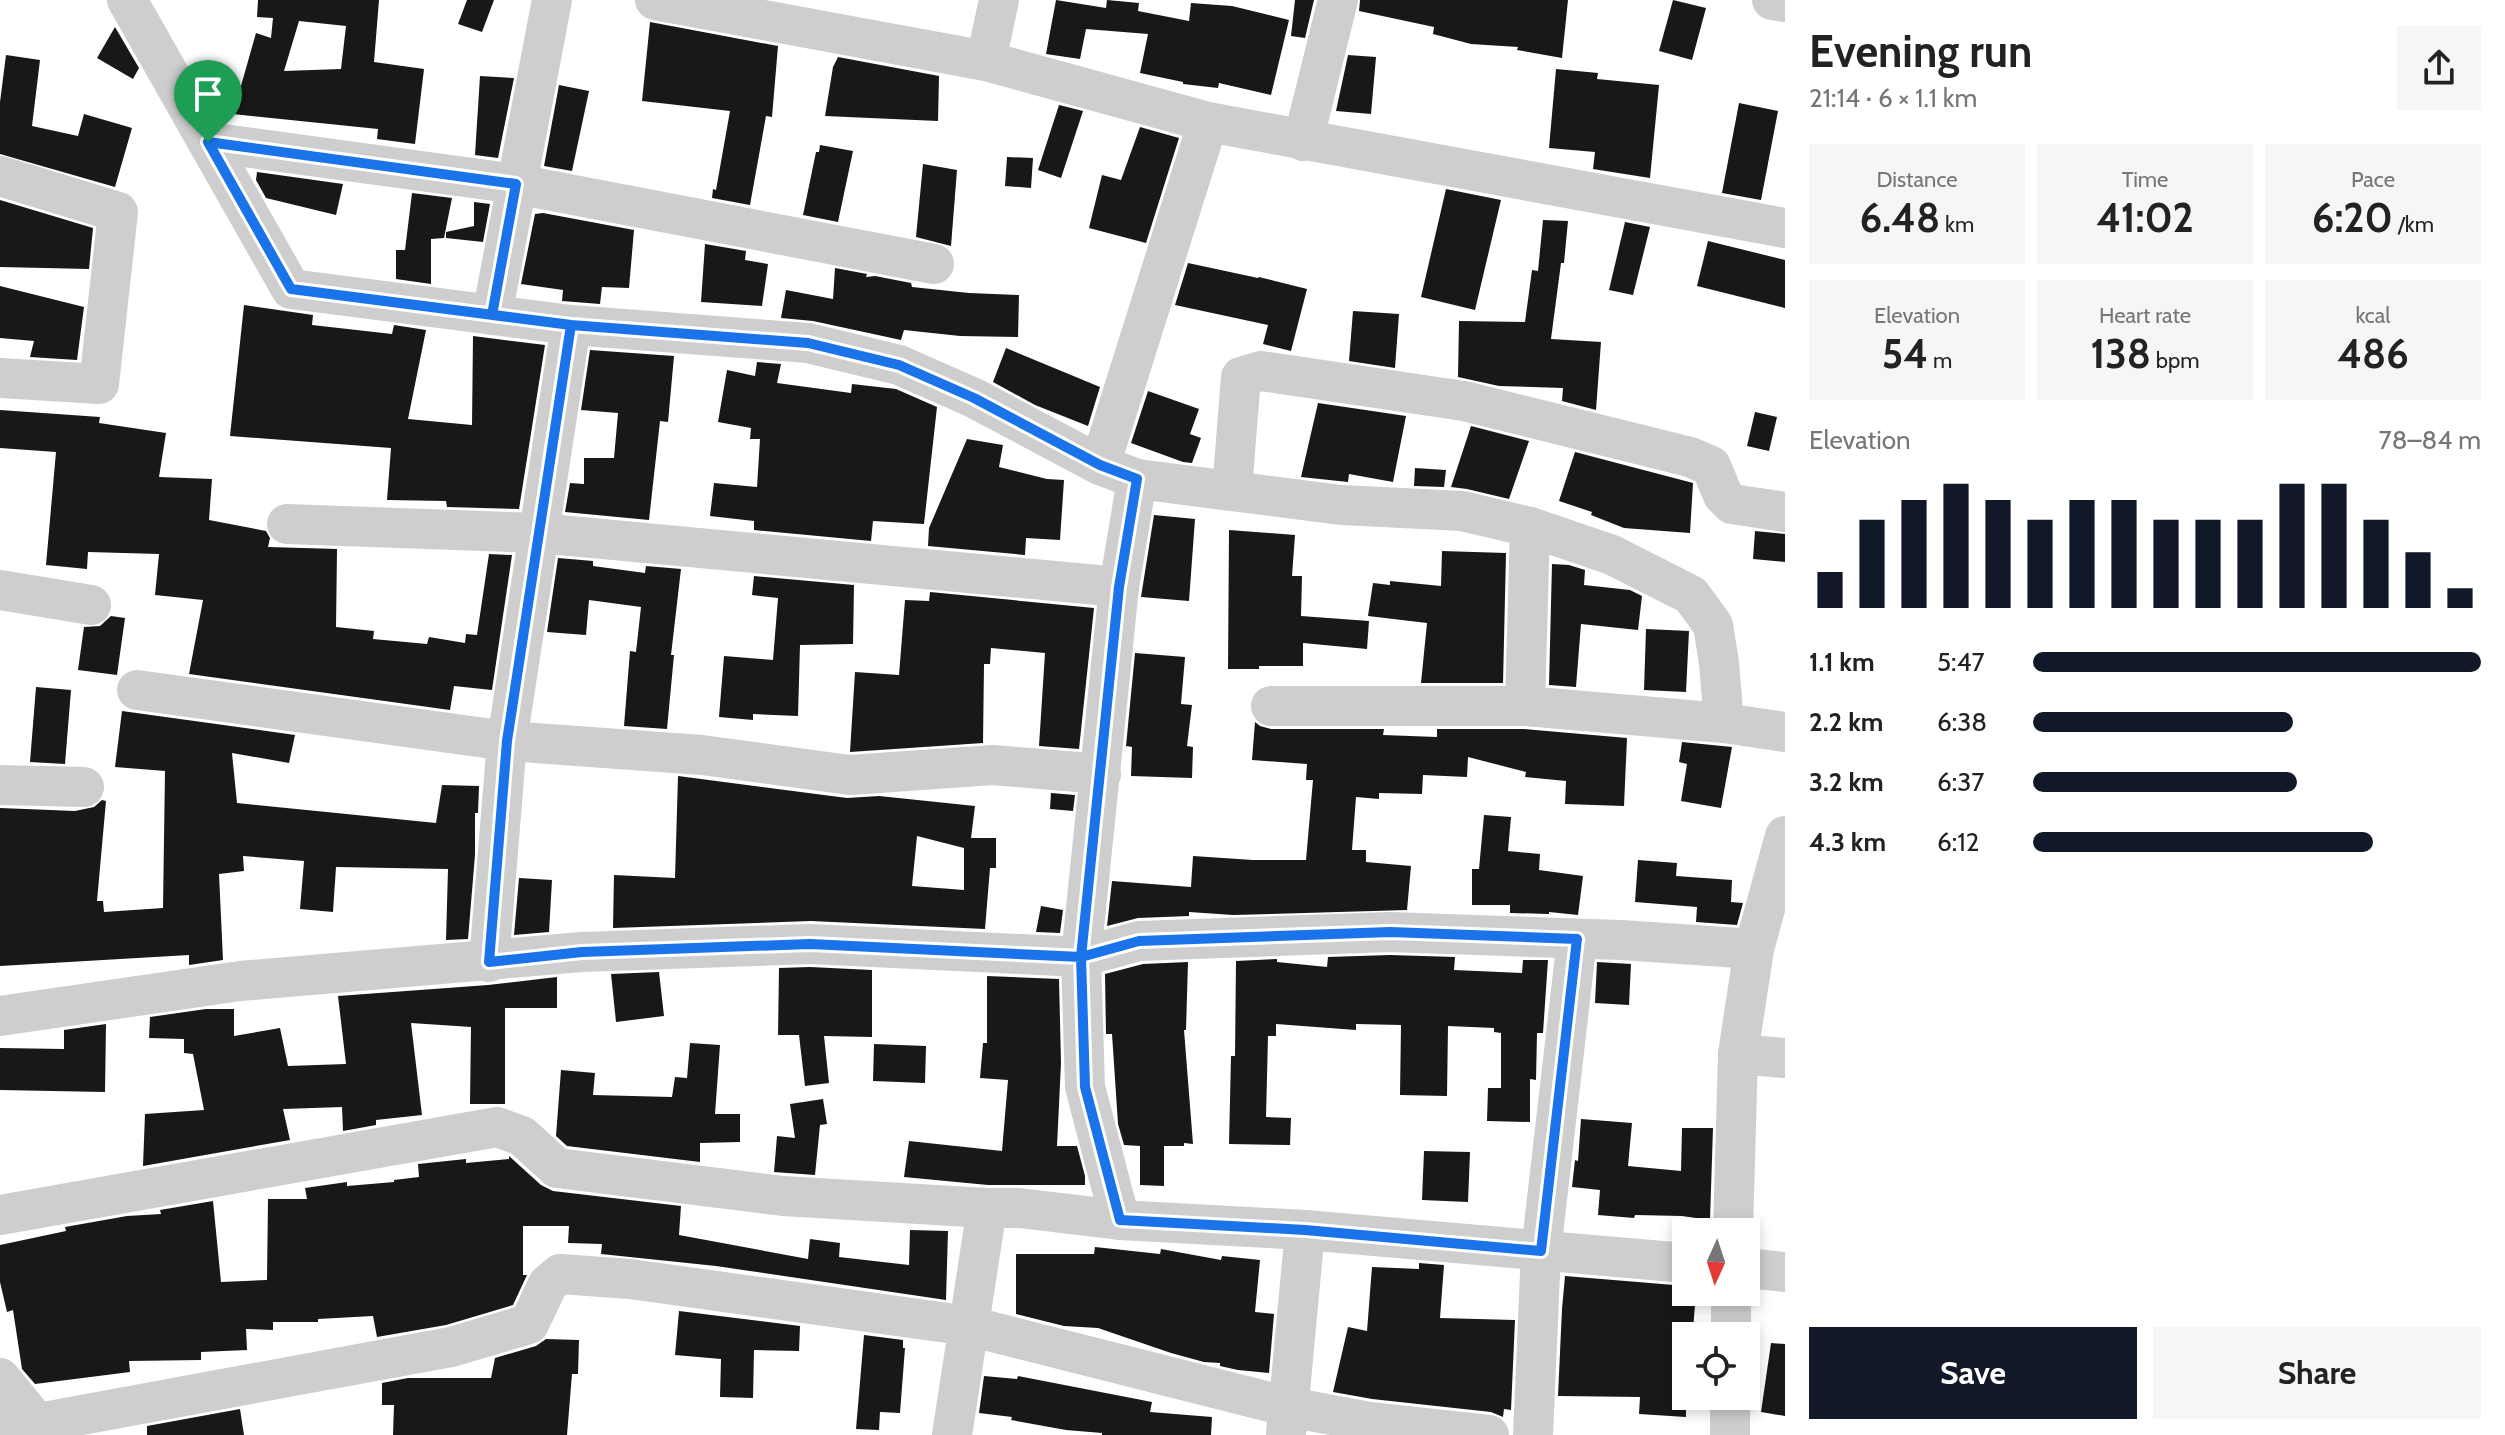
<!DOCTYPE html>
<html lang="en">
<head>
<meta charset="utf-8">
<style>
	:root { --surface:#fff; --page:#f6f6f6; --text:#222; --muted:#767676; --accent:#111827 }
	body { margin:0; font-family:Cabin,sans-serif; background:var(--page); color:var(--text); height:100vh; display:flex; flex-direction:column; font-size:30px; white-space:nowrap }
	* { box-sizing:border-box; margin:0 }
	p { font-size:26px; color:var(--muted) }
	.icon { flex:none; width:44px; height:44px; fill:none; stroke:currentColor; stroke-width:2; stroke-linecap:round; stroke-linejoin:round }
	.map { position:relative; flex:1; overflow:hidden }
	.panel { display:flex; flex-direction:column; background:var(--surface); width:720px }
	.panel>* { flex:none }
	.needle { width:52px; rotate:183deg }
	.tools { position:absolute; left:1672px; top:1218px; display:grid; gap:16px }
	.tools a { display:grid; place-items:center; width:88px; height:88px; border-radius:0px; background:var(--surface); box-shadow:0 4px 12px #0003; font-size:40px }
	.pin { position:absolute; display:grid; place-items:center; width:68px; height:68px; color:#fff; margin:-82px -34px; border-radius:50% 50% 50% 0; rotate:-45deg; box-shadow:0 0 8px #0007 }
	.pin .icon { rotate:45deg }
	.round { display:grid; place-items:center; flex:none; width:84px; height:84px; border-radius:0px; background:var(--page) }
	.head { display:flex; align-items:center; justify-content:space-between; height:136px; padding:0 24px }
	h1 { font-size:44px; font-weight:700; line-height:60px }
	.stats { display:grid; grid-template-columns:repeat(3,1fr); gap:12px; height:136px; padding:8px 24px }
	.stats div { display:grid; align-content:center; border-radius:0px; background:var(--page); text-align:center }
	.stats b { font-size:40px; font-weight:700 }
	.stats small { font-size:22px; font-weight:400 }
	.stats p { font-size:22px }
	.chart { height:224px; padding:16px 24px }
	.chart p { display:flex; justify-content:space-between }
	.chart svg { width:100%; height:144px; margin-top:8px; stroke:var(--accent); stroke-width:6 }
	.cta { display:flex; gap:16px; margin-top:auto; padding:16px 24px }
	.cta a { flex:1; height:92px; border-radius:0px; background:var(--accent); color:#fff; font-size:32px; font-weight:700; line-height:92px; text-align:center }
	.cta a+a { background:var(--page); color:var(--text) }
	ul { padding:0 24px; list-style:none; font-size:26px }
	li { display:grid; grid-template-columns:128px 96px 1fr; align-items:center; height:60px }
	li i { height:20px; border-radius:10px; background:var(--accent) }
	main { display:flex; flex:1; min-height:0 }
	.map>svg:first-child { display:block }
</style>
</head>
<body>
<main>
<div class="map">
<svg width="1785" height="1435" viewBox="0 0 1785 1435">
	<rect width="100%" height="100%" fill="#fff"/>
	<g fill="#181818" fill-rule="evenodd">
		<path d="M258 0H379L374 62 424 69 415 144 377 139 378 129 233 114 256 33 271 38 273 18 257 17ZM299 21 346 26 341 69 284 71Z"/>
		<path d="M467 0H494L482 32 458 24Z"/>
		<path d="M1056 0 1106 8 1107 0 1139 3 1138 11 1189 21 1191 3 1232 6 1289 20 1271 95 1219 83 1218 88 1183 84V82L1140 73 1148 34 1086 29 1080 59 1046 54Z"/>
		<path d="M1295 0H1314L1305 38 1291 36Z"/>
		<path d="M1360 0H1568L1562 58 1517 50 1518 47 1471 44 1433 34 1434 27 1359 11Z"/>
		<path d="M1673 0 1706 8 1692 60 1659 51Z"/>
		<path d="M650 22 778 46 772 117 766 116 750 205 712 198 713 189 716 190 730 111 642 101Z"/>
		<path d="M115 27 139 68 133 79 97 58Z"/>
		<path d="M6 55 40 60 32 126 78 136 84 114 132 128 115 187 0 154V102Z"/>
		<path d="M1348 55 1376 57 1371 114 1336 111Z"/>
		<path d="M838 57 939 76 938 121 825 116 833 67Z"/>
		<path d="M1556 69 1598 73 1597 79 1659 85 1650 178 1593 169 1595 152 1549 148Z"/>
		<path d="M480 76 514 78 498 158 475 155Z"/>
		<path d="M559 85 589 91 572 171 544 166Z"/>
		<path d="M1739 103 1778 111 1761 200 1722 193Z"/>
		<path d="M1059 105 1083 111 1061 178 1038 170Z"/>
		<path d="M1140 127 1179 138 1146 243 1089 228 1102 175 1121 180Z"/>
		<path d="M820 145 853 151 838 222 803 215 816 152H819Z"/>
		<path d="M1007 157 1033 158 1031 188 1005 186Z"/>
		<path d="M923 164 957 170 951 246 916 237Z"/>
		<path d="M257 172 343 184 336 215 266 198 256 180Z"/>
		<path d="M1446 189 1501 200 1475 310 1421 297Z"/>
		<path d="M412 193 452 198 444 238 431 239V284L396 279V250H405Z"/>
		<path d="M0 200 93 228 89 269 0 267Z"/>
		<path d="M474 202 490 204 483 242 446 238V232L474 226Z"/>
		<path d="M543 213 634 230 629 288 602 287 600 304 562 301 563 290 521 284 535 214Z"/>
		<path d="M1543 220 1568 221 1564 263H1561L1551 339 1601 342 1596 410 1562 401 1563 388 1499 386 1458 377 1459 321 1525 322 1532 270 1538 271Z"/>
		<path d="M1625 222 1650 227 1633 295 1609 290Z"/>
		<path d="M1708 241 1785 260V308L1697 286Z"/>
		<path d="M705 244 746 251 745 260 768 264 762 306 701 302Z"/>
		<path d="M1188 263 1258 278 1259 277 1307 289 1291 351 1263 344 1268 325 1175 305Z"/>
		<path d="M835 268 867 274 866 277 875 276 911 283 912 287 969 293 1019 295 1018 337 960 336 904 330 901 340 813 321 781 318 786 290 833 299Z"/>
		<path d="M0 286 84 307 77 360 30 357 34 341 0 338Z"/>
		<path d="M244 305 313 315 312 325 392 334 394 325 426 330 408 419 472 425 473 336 545 345 519 509 447 507 446 501 387 500 391 448 230 436Z"/>
		<path d="M1353 311 1399 314 1395 368 1349 361Z"/>
		<path d="M1006 348 1100 387 1088 426 1035 405 993 382Z"/>
		<path d="M590 350 674 356 668 422 660 421 649 520 565 512 570 483 584 484V458H614L618 413 581 410Z"/>
		<path d="M757 362 781 364 777 383 851 393 852 384 896 389 937 407 924 524 873 521 871 541 754 530V521L710 516 714 483 757 487 760 439H750L751 428 718 422 727 370 755 376Z"/>
		<path d="M1148 391 1199 409 1190 434 1201 438 1192 463 1183 462 1131 443Z"/>
		<path d="M1318 403 1406 416 1393 482 1349 474 1348 482 1301 477Z"/>
		<path d="M0 410 100 417 99 423 166 433 159 477 212 479 209 520 266 531 270 538 268 547 337 549 336 627 374 631 373 639 427 644 429 637 465 643 466 634 477 635 489 554 512 555 492 690 454 686 450 710 189 674 203 600 155 595 159 554 88 552 87 569 46 565 56 452 0 448Z"/>
		<path d="M1755 412 1777 417 1769 451 1747 446Z"/>
		<path d="M1471 426 1529 441 1509 499 1467 489 1451 487Z"/>
		<path d="M967 439 1003 445 999 467 1047 479 1064 480 1060 540 1026 538 1025 555 928 546 929 528Z"/>
		<path d="M1575 452 1693 483 1690 533 1624 528 1591 515 1592 512 1559 501Z"/>
		<path d="M1415 468 1446 470 1444 487 1414 486Z"/>
		<path d="M1154 515 1195 519 1189 601 1141 597Z"/>
		<path d="M1229 530 1295 535 1292 576H1302L1301 616 1369 621 1367 649 1303 643V666H1259V669H1228Z"/>
		<path d="M1755 531 1785 534V562L1753 559Z"/>
		<path d="M1442 551 1506 553 1503 683H1421L1427 623 1368 616 1373 583 1390 585V581L1441 586Z"/>
		<path d="M558 558 593 561V566L645 573 646 566 681 569 671 655H674L667 729 624 726 630 651 636 652 641 607 589 600 586 635 547 632Z"/>
		<path d="M1552 564 1569 565 1585 570 1584 585 1630 590 1642 596 1638 630 1581 624 1576 687 1549 685Z"/>
		<path d="M754 576 854 585 853 644 800 645 798 716 753 714V720L719 717 724 656 773 660 778 598 752 595Z"/>
		<path d="M930 592 1094 608 1079 749 1039 746 1045 653 991 648 990 664H984L983 743 850 752 855 672 899 675 905 600 929 601Z"/>
		<path d="M111 616 125 618 117 675 78 670 84 627 100 626Z"/>
		<path d="M1646 629 1689 631 1686 692 1644 690Z"/>
		<path d="M1135 653 1185 657 1181 704 1192 705 1187 746 1193 747 1192 778 1131 776 1132 747 1126 746Z"/>
		<path d="M36 687 71 690 65 764 30 762Z"/>
		<path d="M122 711 295 735 289 763 232 753 237 803 436 823 442 785 479 786 478 813H475V855L468 939 446 940 448 869 336 867 333 912 300 909 304 861 243 856 244 871 219 874 223 960 189 965V955L0 966V808L75 811 94 807 102 800 106 801 97 901H103L104 912 163 908 165 771 115 767Z"/>
		<path d="M1255 722 1260 726 1271 729H1384L1383 735 1437 737V729H1524L1627 738 1624 806 1565 804 1566 781 1525 777 1526 772 1468 757 1467 777 1423 775 1422 794 1379 793V799L1356 797 1352 850H1366V862L1411 866 1407 910 1233 915 1189 912V916L1138 918 1107 926 1112 881 1191 887 1193 856 1253 860H1306L1313 780H1306L1307 764 1252 760Z"/>
		<path d="M1682 742 1732 747 1721 808 1681 801 1687 764 1679 762Z"/>
		<path d="M678 776 847 798 879 796 975 806 971 838H996V868H990L985 929 811 921 613 928 614 875 675 878ZM917 836 964 848V890L912 886Z"/>
		<path d="M1051 793 1075 795 1073 811 1050 809Z"/>
		<path d="M1484 815 1511 817 1508 851 1540 854 1539 870 1583 876 1578 915 1549 912V914L1510 913V905H1472V869H1479Z"/>
		<path d="M1638 860 1677 863 1676 876 1732 880 1731 902 1743 903 1737 925 1696 922 1697 907 1635 902Z"/>
		<path d="M519 878 552 880 549 932 514 935Z"/>
		<path d="M1041 906 1063 910 1060 933 1036 932Z"/>
		<path d="M1390 955 1455 957 1454 970 1522 973 1523 960H1548L1543 1033H1537L1536 1080 1530 1079V1122L1487 1121 1488 1088H1501V1033L1494 1032V1028L1448 1026 1447 1096 1400 1095 1401 1025 1356 1024V1030L1276 1024V1036H1268L1266 1117 1291 1118 1290 1145 1229 1144 1231 1056H1235L1236 961 1277 959V962L1327 967 1328 957Z"/>
		<path d="M1188 962 1186 1030H1184L1193 1144 1184 1143V1146H1164V1186L1140 1185V1146L1124 1145 1118 1124 1112 1034H1106L1105 974 1143 964Z"/>
		<path d="M1597 962 1631 964 1629 1005 1595 1003Z"/>
		<path d="M810 967 872 970V1037L824 1036 829 1083 805 1086 799 1035H778L779 968Z"/>
		<path d="M659 972 664 1016 616 1022 611 974Z"/>
		<path d="M987 976 1059 979 1061 1063 1057 1146H1077L1085 1176V1185H988L904 1177 909 1141 1002 1151 1008 1080 980 1078 983 1043H987Z"/>
		<path d="M557 977V1008H505V1104H470L471 1027 411 1023 422 1115 376 1120V1125L343 1131 342 1107 283 1109 290 1140 143 1166 145 1114 204 1110 193 1054 184 1053V1039L149 1038 150 1017 206 1009H234V1036L280 1028 288 1066 346 1064 338 996 488 985Z"/>
		<path d="M106 1024 105 1092 0 1090V1048L64 1049V1030Z"/>
		<path d="M690 1043 720 1045 715 1114H740V1142L700 1143V1162L567 1146 556 1136 561 1070 595 1073 593 1095 672 1097 675 1077 687 1078Z"/>
		<path d="M874 1044 926 1046 925 1083 873 1081Z"/>
		<path d="M823 1099 827 1124 820 1125 815 1175 774 1172 777 1136 795 1138 790 1104Z"/>
		<path d="M1581 1119 1632 1123 1628 1166 1681 1171 1682 1128H1713L1710 1220 1682 1216 1635 1215 1634 1218 1598 1215 1600 1190 1572 1187 1575 1160 1578 1161Z"/>
		<path d="M1424 1151 1470 1152 1468 1202 1422 1200Z"/>
		<path d="M509 1156 541 1185 553 1191 681 1206 679 1235 808 1259 810 1239 840 1243 839 1257 909 1265 910 1230 948 1231 946 1300 716 1266 601 1254 602 1244 568 1243 569 1226H523V1275H527L513 1305 446 1325 377 1337 373 1316 318 1319V1322H273V1330L246 1329 247 1350 201 1352V1360L129 1361 130 1372 35 1384 22 1369 13 1310 7 1312 0 1282V1245L66 1231 65 1227 127 1216 161 1214 160 1210 213 1201 221 1282 267 1280 268 1199H307L305 1188 347 1182V1186L394 1182V1180L419 1177 418 1164 466 1159V1163L509 1159Z"/>
		<path d="M1095 1247 1160 1254 1161 1249 1221 1260 1222 1256 1260 1260 1255 1312 1274 1314 1269 1373 1238 1370 1220 1366V1363L1204 1362 1171 1353 1098 1328 1064 1326 1016 1314V1254H1094Z"/>
		<path d="M1419 1263 1444 1265 1440 1318 1515 1320 1511 1410 1504 1409 1503 1417 1491 1412 1372 1399 1333 1392 1348 1327 1367 1331 1372 1267 1419 1269Z"/>
		<path d="M1565 1276 1686 1286V1292H1696L1693 1330 1686 1329V1417L1639 1414 1640 1397 1558 1396 1562 1309Z"/>
		<path d="M679 1311 800 1326 799 1351 754 1350 753 1398 720 1397 721 1359 675 1355Z"/>
		<path d="M864 1335 903 1340V1348H905L900 1413 880 1412 879 1430 856 1429Z"/>
		<path d="M546 1339 579 1340 578 1374H572L567 1435H393L394 1405H382V1383L408 1378H491L495 1358 536 1346Z"/>
		<path d="M1771 1343 1785 1344V1416L1761 1412Z"/>
		<path d="M984 1376 1017 1379 1018 1376 1152 1402 1150 1412 1212 1417 1211 1435H1102V1433L1066 1430 1011 1420 1012 1417 979 1413Z"/>
		<path d="M240 1409 244 1435H147V1426Z"/>
	</g>
	<g fill="none" stroke-linecap="round" stroke-linejoin="round">
		<g stroke="#cecece" stroke-width="40">
			<path d="M127 0 291 289 571 325 808 343 899 365 974 398 1100 465 1137 479 1119 587 1081 957 1085 1087 1120 1220 1305 1230 1686 1263"/>
			<path d="M655 0 986 61 999 0"/>
			<path d="M1772 0 1785 2"/>
			<path d="M986 61 1208 122 1785 228"/>
			<path d="M1303 141 1338 0"/>
			<path d="M208 142 516 184 934 264"/>
			<path d="M0 176 118 212 99 384 0 378"/>
			<path d="M492 315 552 0"/>
			<path d="M1100 465 1208 122"/>
			<path d="M1137 479 1341 505 1462 511 1530 527 1525 706 1724 723 1785 732"/>
			<path d="M1232 490 1241 377 1261 371 1464 401 1690 457 1711 466 1723 495 1732 504 1785 512"/>
			<path d="M287 524 538 533 1119 587"/>
			<path d="M1530 527 1612 555 1691 595 1713 625 1719 663 1724 723"/>
			<path d="M0 590 91 605"/>
			<path d="M137 690 507 741 702 755 850 775 993 765 1101 774"/>
			<path d="M1271 706H1525"/>
			<path d="M0 785 84 787"/>
			<path d="M489 962 507 741 571 325"/>
			<path d="M0 1016 240 981 582 952 810 944 1081 957 1139 941 1390 932 1621 940 1754 949"/>
			<path d="M1738 1054 1785 1058"/>
			<path d="M0 1215 497 1127 522 1136 557 1168 783 1196 987 1208"/>
			<path d="M1733 1232 1738 1054 1754 949 1785 836"/>
			<path d="M1746 1268 1785 1272"/>
			<path d="M1731 1336V1292"/>
			<path d="M0 1378 47 1435"/>
			<path d="M0 1430 451 1347 529 1324 548 1284 560 1274 630 1279 969 1326 1289 1407 1369 1422 1489 1435"/>
			<path d="M1286 1434 1305 1230"/>
			<path d="M952 1435 987 1208H1019L1120 1220"/>
			<path d="M1533 1435 1541 1251 1577 939"/>
			<path d="M1730 1435V1396"/>
		</g>
	</g>
	<g fill="none" stroke-linecap="round" stroke-linejoin="round">
		<defs>
			<path id="route" d="M208 142 291 289 571 325 507 741 489 962 582 952 810 944 1081 957 1085 1087 1120 1220 1305 1230 1541 1251 1577 939 1390 932 1139 941 1081 957 1119 587 1137 479 1100 465 974 398 899 365 808 343 571 325 492 315 516 184 208 142"/>
		</defs>
		<use href="#route" stroke="#fff" stroke-width="16"/>
		<use href="#route" stroke="#1a73e8" stroke-width="10"/>
	</g>
</svg>
<div class="tools">
<a><svg class="needle" viewBox="-14 -14 28 28"><path d="M0-13l5 13h-10z" fill="#e53935"/><path d="M0 13l5-13h-10z" fill="#767676"/></svg></a>
<a><svg class="icon" aria-label="locate" viewBox="0 0 24 24"><circle cx="12" cy="12" r="6"/><path d="M12 2v4M12 18v4M2 12h4M18 12h4"/></svg></a>
</div>
<div class="pin" style="left:208px;top:142px;background:#1e9e55"><svg class="icon" aria-label="arrive" viewBox="0 0 24 24"><path d="M6 21V4h12l-3 4 3 4H6"/></svg></div>
</div>
<section class="panel">
<div class="head"><div><h1>Evening run</h1><p>21:14 · 6 × 1.1 km</p></div><a class="round"><svg class="icon" aria-label="share" viewBox="0 0 24 24"><path d="M12 15V3M7 8l5-5 5 5M5 13v7h14v-7"/></svg></a></div>
<div class="stats">
<div><p>Distance</p><b>6.48<small> km</small></b></div>
<div><p>Time</p><b>41:02</b></div>
<div><p>Pace</p><b>6:20<small> /km</small></b></div>
</div>
<div class="stats">
<div><p>Elevation</p><b>54<small> m</small></b></div>
<div><p>Heart rate</p><b>138<small> bpm</small></b></div>
<div><p>kcal</p><b>486</b></div>
</div>
<div class="chart"><p><span>Elevation</span>78–84 m</p>
<svg viewBox="0 0 160 44" preserveAspectRatio="none"><path d="M5 44V33M15 44V17M25 44V11M35 44V6M45 44V11M55 44V17M65 44V11M75 44V11M85 44V17M95 44V17M105 44V17M115 44V6M125 44V6M135 44V17M145 44V27M155 44V38"/></svg>
</div>
<ul>
<li><b>1.1 km</b>5:47<i style="width:100%"></i></li>
<li><b>2.2 km</b>6:38<i style="width:58%"></i></li>
<li><b>3.2 km</b>6:37<i style="width:59%"></i></li>
<li><b>4.3 km</b>6:12<i style="width:76%"></i></li>
</ul>
<div class="cta"><a>Save</a><a>Share</a></div>
</section>
</main>
</body>
</html>
